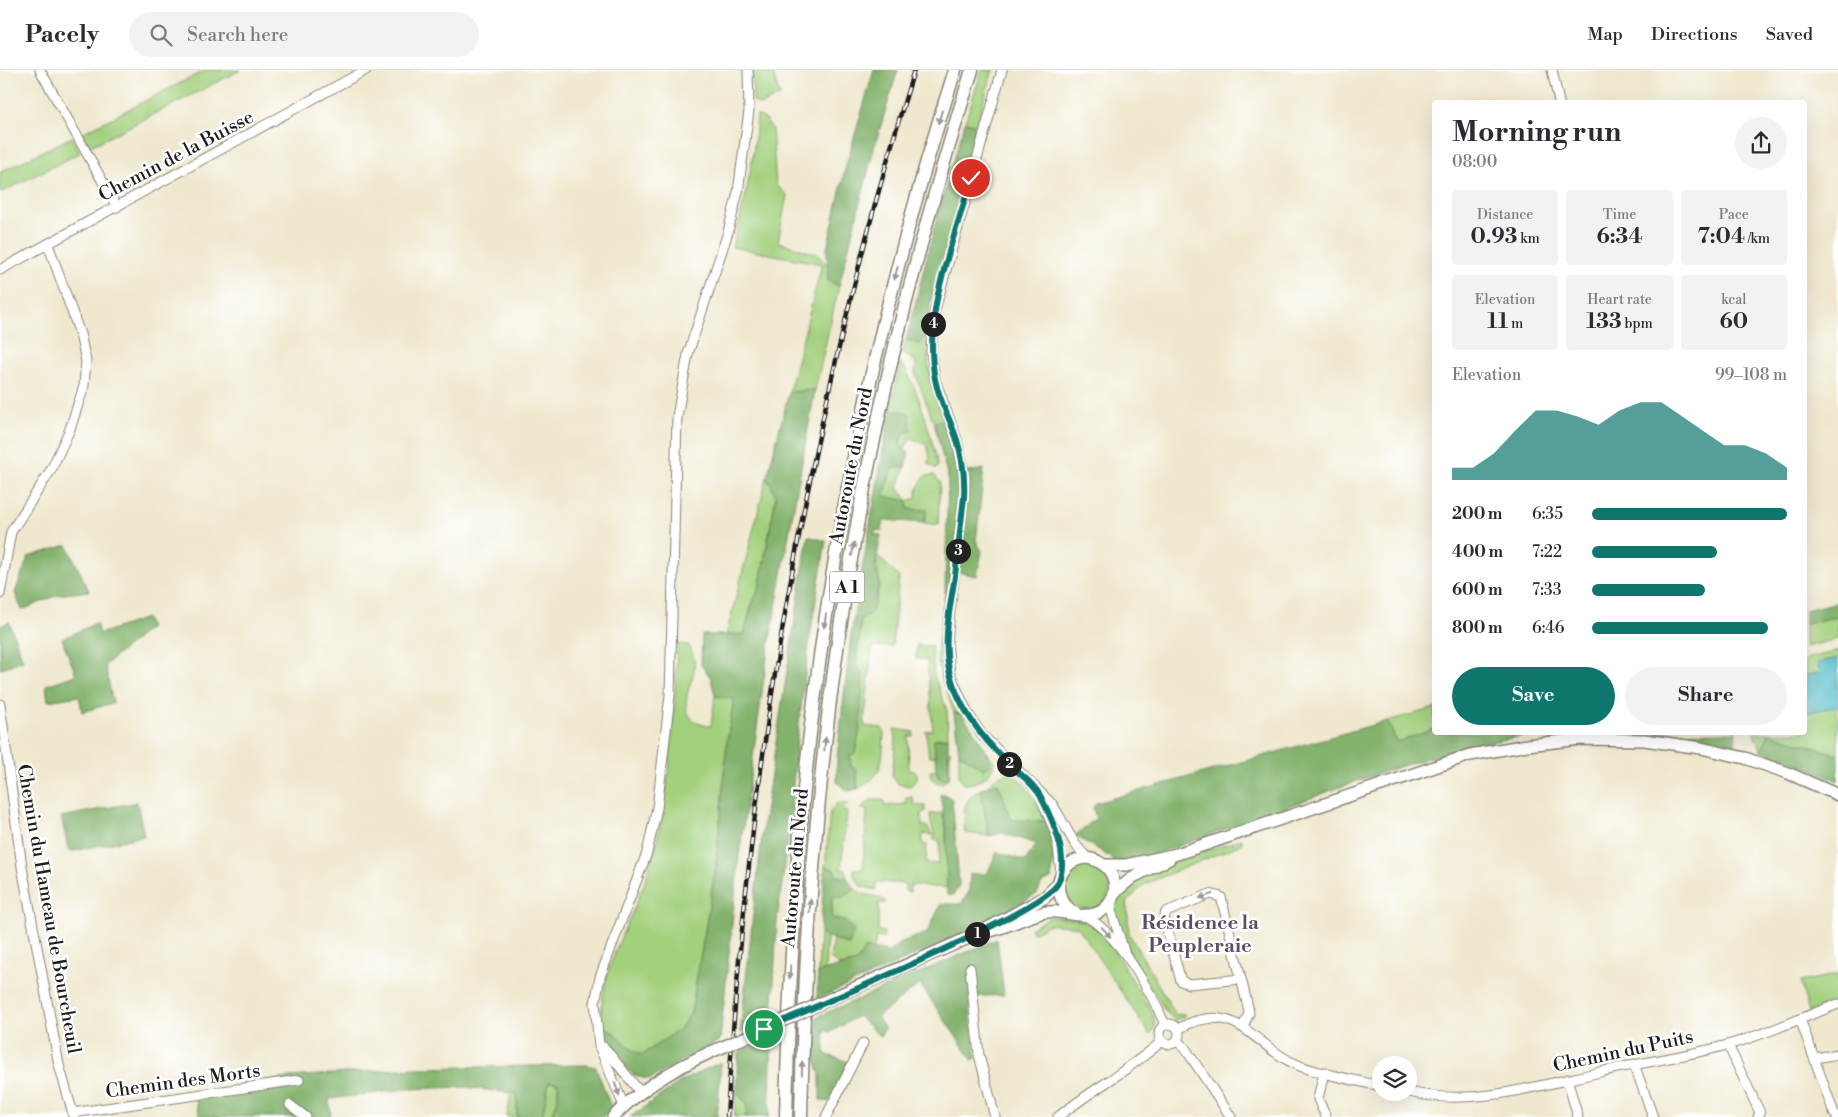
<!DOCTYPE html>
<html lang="en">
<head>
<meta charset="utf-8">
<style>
	:root { --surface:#fff; --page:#f2f2f3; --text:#2b2b33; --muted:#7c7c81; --line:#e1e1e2; --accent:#0f766e }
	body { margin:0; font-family:"Libre Bodoni",serif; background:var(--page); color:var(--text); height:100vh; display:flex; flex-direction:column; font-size:19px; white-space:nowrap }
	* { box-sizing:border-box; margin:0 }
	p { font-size:16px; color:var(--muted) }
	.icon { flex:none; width:28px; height:28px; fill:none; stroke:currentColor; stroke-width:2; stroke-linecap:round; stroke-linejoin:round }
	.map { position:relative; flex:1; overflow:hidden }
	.panel { position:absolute; left:1432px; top:30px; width:375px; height:635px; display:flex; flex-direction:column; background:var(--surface); border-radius:5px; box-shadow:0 5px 20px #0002 }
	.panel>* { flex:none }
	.controls { position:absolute; left:1372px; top:986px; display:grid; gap:10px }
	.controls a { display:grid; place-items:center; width:45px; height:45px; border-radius:50%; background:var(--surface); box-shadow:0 5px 20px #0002; font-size:25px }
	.pin { position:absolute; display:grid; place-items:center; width:42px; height:42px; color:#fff; margin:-21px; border:2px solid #fff; border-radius:50%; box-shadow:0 1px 5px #0007 }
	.km { position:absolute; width:25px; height:25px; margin:-12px; border-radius:50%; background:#222; color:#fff; font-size:14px; line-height:25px; text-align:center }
	.round { display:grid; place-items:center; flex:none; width:52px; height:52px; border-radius:26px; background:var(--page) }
	.headline { display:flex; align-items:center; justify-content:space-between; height:85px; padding:0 20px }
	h1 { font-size:28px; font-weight:700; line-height:38px }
	.metrics { display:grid; grid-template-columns:repeat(3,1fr); gap:8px; height:85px; padding:5px 20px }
	.metrics div { display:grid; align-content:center; border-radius:5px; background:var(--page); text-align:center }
	.metrics b { font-size:21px; font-weight:700 }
	.metrics small { font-size:14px; font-weight:400 }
	.metrics p { font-size:14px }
	.chart { height:140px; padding:10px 20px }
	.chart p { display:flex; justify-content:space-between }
	.chart svg { width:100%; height:90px; margin-top:5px; fill:var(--accent); opacity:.7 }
	.cta { display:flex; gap:10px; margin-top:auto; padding:10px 20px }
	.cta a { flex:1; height:58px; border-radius:30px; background:var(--accent); color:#fff; font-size:20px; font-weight:700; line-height:58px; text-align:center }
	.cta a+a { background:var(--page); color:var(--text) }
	ul { padding:0 20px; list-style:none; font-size:16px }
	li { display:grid; grid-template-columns:80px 60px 1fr; align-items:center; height:38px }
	li i { height:12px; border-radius:6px; background:var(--accent) }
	header { display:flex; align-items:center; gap:30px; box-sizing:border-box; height:70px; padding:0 25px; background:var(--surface); border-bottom:1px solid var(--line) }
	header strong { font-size:24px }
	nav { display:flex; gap:28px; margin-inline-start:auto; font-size:18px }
	.search { width:350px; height:45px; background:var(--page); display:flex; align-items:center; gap:12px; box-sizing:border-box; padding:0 18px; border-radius:28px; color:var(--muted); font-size:19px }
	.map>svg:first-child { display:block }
</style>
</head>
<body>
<header>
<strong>Pacely</strong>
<div class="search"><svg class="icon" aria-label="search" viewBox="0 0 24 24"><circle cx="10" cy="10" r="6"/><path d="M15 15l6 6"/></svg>Search here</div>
<nav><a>Map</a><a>Directions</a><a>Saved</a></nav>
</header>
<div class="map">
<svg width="1838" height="1047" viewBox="0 0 1838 1047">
	<rect width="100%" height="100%" fill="#fff"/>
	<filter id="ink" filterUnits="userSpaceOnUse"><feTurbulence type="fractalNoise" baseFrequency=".02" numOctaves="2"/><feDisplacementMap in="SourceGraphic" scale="10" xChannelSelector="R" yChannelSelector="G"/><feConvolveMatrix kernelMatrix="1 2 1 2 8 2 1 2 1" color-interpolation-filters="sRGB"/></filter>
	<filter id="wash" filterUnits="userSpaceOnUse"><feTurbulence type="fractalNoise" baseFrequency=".0096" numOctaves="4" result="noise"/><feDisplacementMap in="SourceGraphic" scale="20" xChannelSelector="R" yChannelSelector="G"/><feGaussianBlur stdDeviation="1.12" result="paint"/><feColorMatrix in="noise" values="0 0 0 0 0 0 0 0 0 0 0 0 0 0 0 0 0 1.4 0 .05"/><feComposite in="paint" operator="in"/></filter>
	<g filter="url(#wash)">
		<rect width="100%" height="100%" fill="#efe8ce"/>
		<g fill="#a3d07d" stroke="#60764c">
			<path d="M206 0H241L89 77 82 63Z"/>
			<path d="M752 0H772L780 26 760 35 753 31Z"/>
			<path d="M982 0H993L976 55 965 52Z"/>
			<path d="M757 45 765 49 772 59 776 115 787 125 778 172 817 184 829 196 828 211 839 216 815 320 789 322 822 194 732 177C745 133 754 91 757 45Z"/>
			<path d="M72 67 80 83 0 123V102Z"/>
			<path d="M927 261C926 292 932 321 944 349L934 353 915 303 916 292 903 282 906 270 920 274Z"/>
			<path d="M900 293C916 308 933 373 938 396L936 399 927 393 930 388 927 375 911 368 904 379 899 375 904 363 890 340Z"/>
			<path d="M905 397 898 417 908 431 916 428 918 417 925 406 934 405 940 412 938 455 924 453 927 440 907 439 884 427 892 398Z"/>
			<path d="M767 407 776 425 759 519 752 534 744 565 726 566Z"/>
			<path d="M877 485 899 507 892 576 872 577 864 656 882 658 884 663C882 691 885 704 858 719L856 699 851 697 850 686 855 683 856 595 861 550C872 541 879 527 879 512 879 501 875 500 877 485Z"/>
			<path d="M945 521H949L944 594 947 609 961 643H954L940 602 937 585Z"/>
			<path d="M1838 546V569L1805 577V554Z"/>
			<path d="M677 574 688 575C704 597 685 616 686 636 687 649 699 656 711 656L715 626 734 628 727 671 716 796 691 943 680 959 642 985C622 978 623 963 602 957 596 899 633 852 649 799 671 727 674 649 677 574Z"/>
			<path d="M917 575 931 576 934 606 947 640 948 667 935 669V686L929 687 926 661 933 660 927 590 916 589Z"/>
			<path d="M1838 581V588L1817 593 1821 602 1805 606V589Z"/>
			<path d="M1838 636V685L1769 663 1762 680 1755 667V663L1805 662V643Z"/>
			<path d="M1435 638V659L1397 672 1387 651Z"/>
			<path d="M894 659 914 662 913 666H908L909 699 917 703V710L910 716 898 714 892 706 896 668Z"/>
			<path d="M950 680V707L943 713H938L931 708 930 701 936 700 938 707 948 689Z"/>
			<path d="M987 682 994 691C993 705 977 715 963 714L959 705V683L984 699 990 695Z"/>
			<path d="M1009 703C1028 712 1037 733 1045 751L1012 750 998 713 987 717C994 709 998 704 1009 703Z"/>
			<path d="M981 719 989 766 965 763C964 743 961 730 981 719Z"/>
			<path d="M913 727 914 735 925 736V742L921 743 922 756H927L932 765 923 764 922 774 927 775 926 793 938 794 940 771 934 770C935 762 930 754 930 744L942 743 946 758 947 818 910 815V822L905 821V814L876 812V820L861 816 854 806V799H863L867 740 861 739 870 730H884L885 736 906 734V728Z"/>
			<path d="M837 733 848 734 842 740 847 742 841 799 846 800 847 808 837 806 833 799 825 797 830 742Z"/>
			<path d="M1242 769V774L1145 814 1127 832 1129 864 1176 945 1184 944 1185 947 1174 950 1167 943C1151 918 1117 871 1114 841 1111 804 1214 779 1242 769Z"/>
			<circle cx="1087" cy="816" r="23"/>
			<path d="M855 819C864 828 877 823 885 831V833H879L878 860 884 862V868L876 867 874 880 865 878 857 892 841 896 830 889 833 869 849 875 853 860 846 852 832 848V826L841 828Z"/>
			<path d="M1050 847C1071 847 1090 850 1104 865L1152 941C1155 950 1157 959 1150 965L1078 857 1049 854 1033 863 1030 859Z"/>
			<path d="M820 864 827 867 825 900 818 902Z"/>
			<path d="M1838 904V929L1809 942 1800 912Z"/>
			<path d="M549 1012 558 1013V1030L551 1047H542Z"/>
			<path d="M511 1023 518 1024 517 1047H507Z"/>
			<path d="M736 1023 747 1033 746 1047H734Z"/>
		</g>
		<g fill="#82b26c" stroke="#4f6744">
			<path d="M874 0H898L874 78 839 216 828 211 827 179 846 95Z"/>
			<path d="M965 52 976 55 968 87 972 94 930 235 927 261 920 274 906 270 938 143Z"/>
			<path d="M815 320 767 587 739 787 720 970 650 1009C625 1009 608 978 602 957 623 963 622 978 642 985L680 959 691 943 716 796 727 671 734 629 715 626 711 608 701 595 702 565 744 564 752 534 759 519 776 426 767 407 789 322Z"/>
			<path d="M890 340 909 343 911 361 904 363 899 374 909 383 905 397 892 398 884 426 908 431V439L927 440 924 453 884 450 882 461 875 460 874 464 881 465 875 498 880 512 872 542 861 550 856 595 863 606 860 660 855 683 850 686 851 697 856 699 858 719 848 721 837 712V688L851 564Z"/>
			<path d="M944 349 953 375 958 404 984 399 976 471 982 481 977 506 952 501 949 521H945L948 408 934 353Z"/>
			<path d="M808 466 826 471 811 559 797 668 789 761 777 851 772 949 740 962 763 756Z"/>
			<path d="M67 475 89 521 58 525 22 540 15 523 28 487Z"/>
			<path d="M1838 532V546L1805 554V540Z"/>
			<path d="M146 548 150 558 105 595 113 633 82 642 79 626 48 631 46 615 76 605 62 569 96 553 99 564Z"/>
			<path d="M9 552 23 590 0 599V556Z"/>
			<path d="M954 643H961C973 660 986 675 990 695L984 699 959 683Z"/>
			<path d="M1387 651 1397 672 1435 659V662L1547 663C1440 675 1338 719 1237 755 1198 768 1156 788 1114 792 1103 779 1088 776 1076 765L1096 748 1093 738 1096 733Z"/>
			<path d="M1654 663 1736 662V663L1735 675Z"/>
			<path d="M1769 663 1838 685V711L1809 698 1762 680Z"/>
			<path d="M948 667V707L942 710 936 700 934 669Z"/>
			<path d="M998 713 1012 750 1045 751C1054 772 1055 787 1051 809L1042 813 1037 824 973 859 817 929 818 902 857 892 865 878 889 882 901 872 927 863 941 834H961L969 822 970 804H987L997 782 1025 791 1037 774 1002 763 989 766 981 719Z"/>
			<path d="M940 724H944L952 729 959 813 958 818 953 825H947L946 758Z"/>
			<path d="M137 732 144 766 69 782 61 747Z"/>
			<path d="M825 797 833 799 837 806 847 808 855 819 841 828 832 826V848L846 852 854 860 849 875 820 864Z"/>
			<path d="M997 869 1004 925 968 927 976 988 973 991 920 914 877 947 885 959 880 966 858 946 831 962 824 960 825 984 849 992 829 1032 820 1030V1004L815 990 817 947Z"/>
			<path d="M772 967 769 1047H746L747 1033 736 1023 738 983Z"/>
			<path d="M721 992 717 1047H630L681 1011Z"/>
			<path d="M586 995 596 997 611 1037 603 1047H551L558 1030V1013L549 1012 542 1047H517V1024L464 1017 408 1019 329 1029 331 1047H200L195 1029 289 1007 414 998Z"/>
		</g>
		<path fill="#4ebcc6" stroke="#356c71" d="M1838 588V636L1805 643V606L1820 602 1817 593Z"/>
	</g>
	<g filter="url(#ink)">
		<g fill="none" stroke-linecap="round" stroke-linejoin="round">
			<defs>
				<g id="minor">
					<path d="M40 0 117 137"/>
					<path d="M1002 0 934 243 931 282 935 310 957 370 965 409 964 427 950 540 947 573 950 604 967 642 982 665 1053 735 1075 774 1087 788"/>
					<path d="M1552 0 1559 32"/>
					<path d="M0 200 366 0"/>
					<path d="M0 524 11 462 51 400 70 359 84 316 86 291 80 264 48 174"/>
					<path d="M0 634 22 797 59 995 74 1047"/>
					<path d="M1041 727 1057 766 1061 804"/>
					<path d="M1112 829 1111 840 1125 884"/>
					<path d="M1083 845C1117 861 1151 921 1165 955"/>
					<path d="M970 898 979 985 995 1047"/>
					<path d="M1241 909 1189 914 1181 911 1164 849 1166 842 1210 824 1221 827 1248 937 1249 943 1243 957"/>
					<path d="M1800 949 1834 1043 1837 1047"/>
					<circle cx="1169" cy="964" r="10"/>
					<path d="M1178 959C1238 926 1253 978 1300 996 1325 1005 1354 1010 1381 1016"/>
					<path d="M1177 971 1185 978 1231 1047"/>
					<path d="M1728 975 1760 1043 1758 1047"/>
					<path d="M604 977 640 1022"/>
					<path d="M1815 988 1838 984"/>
					<path d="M1634 994 1653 1047"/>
					<path d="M1324 1002 1318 1029 1326 1047"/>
					<path d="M1567 1009 1578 1047"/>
					<path d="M1409 1022C1472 1037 1538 1016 1600 1002 1643 992 1689 986 1731 974 1768 963 1802 948 1838 934"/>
					<path d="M290 1035 306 1047"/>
					<path d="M624 1036 599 976 595 933 600 907 647 783 657 738 670 625 677 347 688 284 728 162 738 122 749 41 748 0"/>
					<path d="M72 1043 299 1010"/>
					<path d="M826 1047 863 973"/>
					<path d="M1058 1047C1091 1020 1130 1000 1162 971"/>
				</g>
				<g id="major">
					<path d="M1104 795H1126L1177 784 1470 685 1527 675 1581 669 1644 670 1701 678 1745 688 1788 703 1838 725"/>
					<path d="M1114 823 1133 807 1169 789"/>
					<path d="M977 864C1000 861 1019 849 1041 843 1060 838 1078 849 1094 844 1117 838 1122 807 1102 794 1071 772 1038 820 1075 843"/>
					<path d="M834 927 977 864 1044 828 1058 814"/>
					<path d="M746 967 765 959"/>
					<path d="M613 1047C641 1018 675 998 711 982"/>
				</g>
				<g id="highway">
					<path d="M786 1047C789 908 796 769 814 631 841 417 889 205 955 0"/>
					<path d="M801 1047C805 828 825 608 869 393 896 260 931 130 972 0"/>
				</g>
			</defs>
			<use href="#minor" stroke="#868275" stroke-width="11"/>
			<use href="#major" stroke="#868275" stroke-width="14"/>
			<use href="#highway" stroke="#868275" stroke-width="15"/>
			<use href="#minor" stroke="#fff" stroke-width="9"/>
			<use href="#major" stroke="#fff" stroke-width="11"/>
			<use href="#highway" stroke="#fff" stroke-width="12"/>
			<defs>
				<path id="rail" d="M727 1047C748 694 810 338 914 0"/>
			</defs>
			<use href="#rail" stroke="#1c1c1c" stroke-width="4.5"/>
			<use href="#rail" stroke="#fff" stroke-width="2.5" stroke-dasharray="8" stroke-linecap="butt"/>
			<defs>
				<g id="major-bridge">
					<path d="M765 959 834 927"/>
					<path d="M711 982 746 967"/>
				</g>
			</defs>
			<use href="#major-bridge" stroke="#868275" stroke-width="14" stroke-linecap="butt"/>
			<use href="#major-bridge" stroke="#fff" stroke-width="11"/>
		</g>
		<defs><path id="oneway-solid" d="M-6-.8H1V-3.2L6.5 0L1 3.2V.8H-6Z" transform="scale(1.25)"/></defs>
		<g fill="#999">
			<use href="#oneway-solid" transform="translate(940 47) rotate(107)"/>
			<use href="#oneway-solid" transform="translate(896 203) rotate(104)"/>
			<use href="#oneway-solid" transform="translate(853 479) rotate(-80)"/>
			<use href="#oneway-solid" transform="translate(825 551) rotate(99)"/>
			<use href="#oneway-solid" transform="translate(825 674) rotate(-84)"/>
			<use href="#oneway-solid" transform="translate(1206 826) rotate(163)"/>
			<use href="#oneway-solid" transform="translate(810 836) rotate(-86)"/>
			<use href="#oneway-solid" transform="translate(1106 862) rotate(49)"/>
			<use href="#oneway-solid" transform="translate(790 902) rotate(93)"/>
			<use href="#oneway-solid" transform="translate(802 998) rotate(-89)"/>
			<use href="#oneway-solid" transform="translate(617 1019) rotate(70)"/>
		</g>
	</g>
	<g fill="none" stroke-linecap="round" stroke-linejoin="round" filter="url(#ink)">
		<defs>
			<path id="route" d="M764 959C807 940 1046 841 1058 813 1070 787 1053 751 1041 727 1034 713 1018 703 1007 692 982 668 959 637 950 604 942 573 950 537 955 506 958 480 961 453 964 427 965 408 963 389 957 370 951 350 939 331 935 309 922 242 954 173 971 108"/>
		</defs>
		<use href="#route" stroke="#fff" stroke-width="10"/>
		<use href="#route" stroke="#0f766e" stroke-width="6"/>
	</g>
	<g text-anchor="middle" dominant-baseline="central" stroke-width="5" stroke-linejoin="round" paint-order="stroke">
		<rect fill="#fff" stroke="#606060" stroke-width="1" x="829.5" y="501.5" width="35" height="31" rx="4"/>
		<g font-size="18" font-weight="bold" fill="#1c1c1c">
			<text x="847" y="517">A 1</text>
		</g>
		<g font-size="19" fill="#1c1c1c" stroke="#fff">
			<text transform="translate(176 86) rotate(-28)">Chemin de la Buisse</text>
			<text transform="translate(851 396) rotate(-79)">Autoroute du Nord</text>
			<text transform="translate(795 798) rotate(-85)">Autoroute du Nord</text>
			<text transform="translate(49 839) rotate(80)">Chemin du Hameau de Bourcheuil</text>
			<text transform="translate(1623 981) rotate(-12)">Chemin du Puits</text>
			<text transform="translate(183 1011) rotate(-8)">Chemin des Morts</text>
		</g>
		<g font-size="20" font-weight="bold" fill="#614f61" stroke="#fff">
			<text x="1200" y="853">Résidence la<tspan x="1200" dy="23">Peupleraie</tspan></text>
		</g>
	</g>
</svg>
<div class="controls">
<a><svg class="icon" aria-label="layers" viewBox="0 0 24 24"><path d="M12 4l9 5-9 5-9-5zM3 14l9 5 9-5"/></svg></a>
</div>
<div class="pin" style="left:764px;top:959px;background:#1e9e55"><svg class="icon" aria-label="arrive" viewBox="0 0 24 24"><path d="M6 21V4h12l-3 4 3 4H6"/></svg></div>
<div class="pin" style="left:971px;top:108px;background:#d93025"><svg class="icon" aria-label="check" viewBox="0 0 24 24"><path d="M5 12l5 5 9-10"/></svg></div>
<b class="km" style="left:977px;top:864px">1</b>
<b class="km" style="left:1009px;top:694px">2</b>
<b class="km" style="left:958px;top:481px">3</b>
<b class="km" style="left:933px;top:254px">4</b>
<section class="panel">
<div class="headline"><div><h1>Morning run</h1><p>08:00</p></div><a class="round"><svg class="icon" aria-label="share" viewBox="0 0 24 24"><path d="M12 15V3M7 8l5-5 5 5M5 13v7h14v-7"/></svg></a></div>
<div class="metrics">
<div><p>Distance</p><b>0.93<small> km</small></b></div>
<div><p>Time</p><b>6:34</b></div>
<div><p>Pace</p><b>7:04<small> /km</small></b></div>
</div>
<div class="metrics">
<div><p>Elevation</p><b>11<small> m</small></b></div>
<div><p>Heart rate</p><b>133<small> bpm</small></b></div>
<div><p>kcal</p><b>60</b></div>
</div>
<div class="chart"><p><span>Elevation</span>99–108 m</p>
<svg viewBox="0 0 160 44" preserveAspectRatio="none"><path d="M0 44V38L10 38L20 31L30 20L40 10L50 10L60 13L70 17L80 10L90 6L100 6L110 13L120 20L130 27L140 27L150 31L160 38V44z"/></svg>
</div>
<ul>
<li><b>200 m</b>6:35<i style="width:100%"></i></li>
<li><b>400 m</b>7:22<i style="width:64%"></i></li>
<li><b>600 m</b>7:33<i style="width:58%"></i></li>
<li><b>800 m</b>6:46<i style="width:90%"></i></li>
</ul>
<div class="cta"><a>Save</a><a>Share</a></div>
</section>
</div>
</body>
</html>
